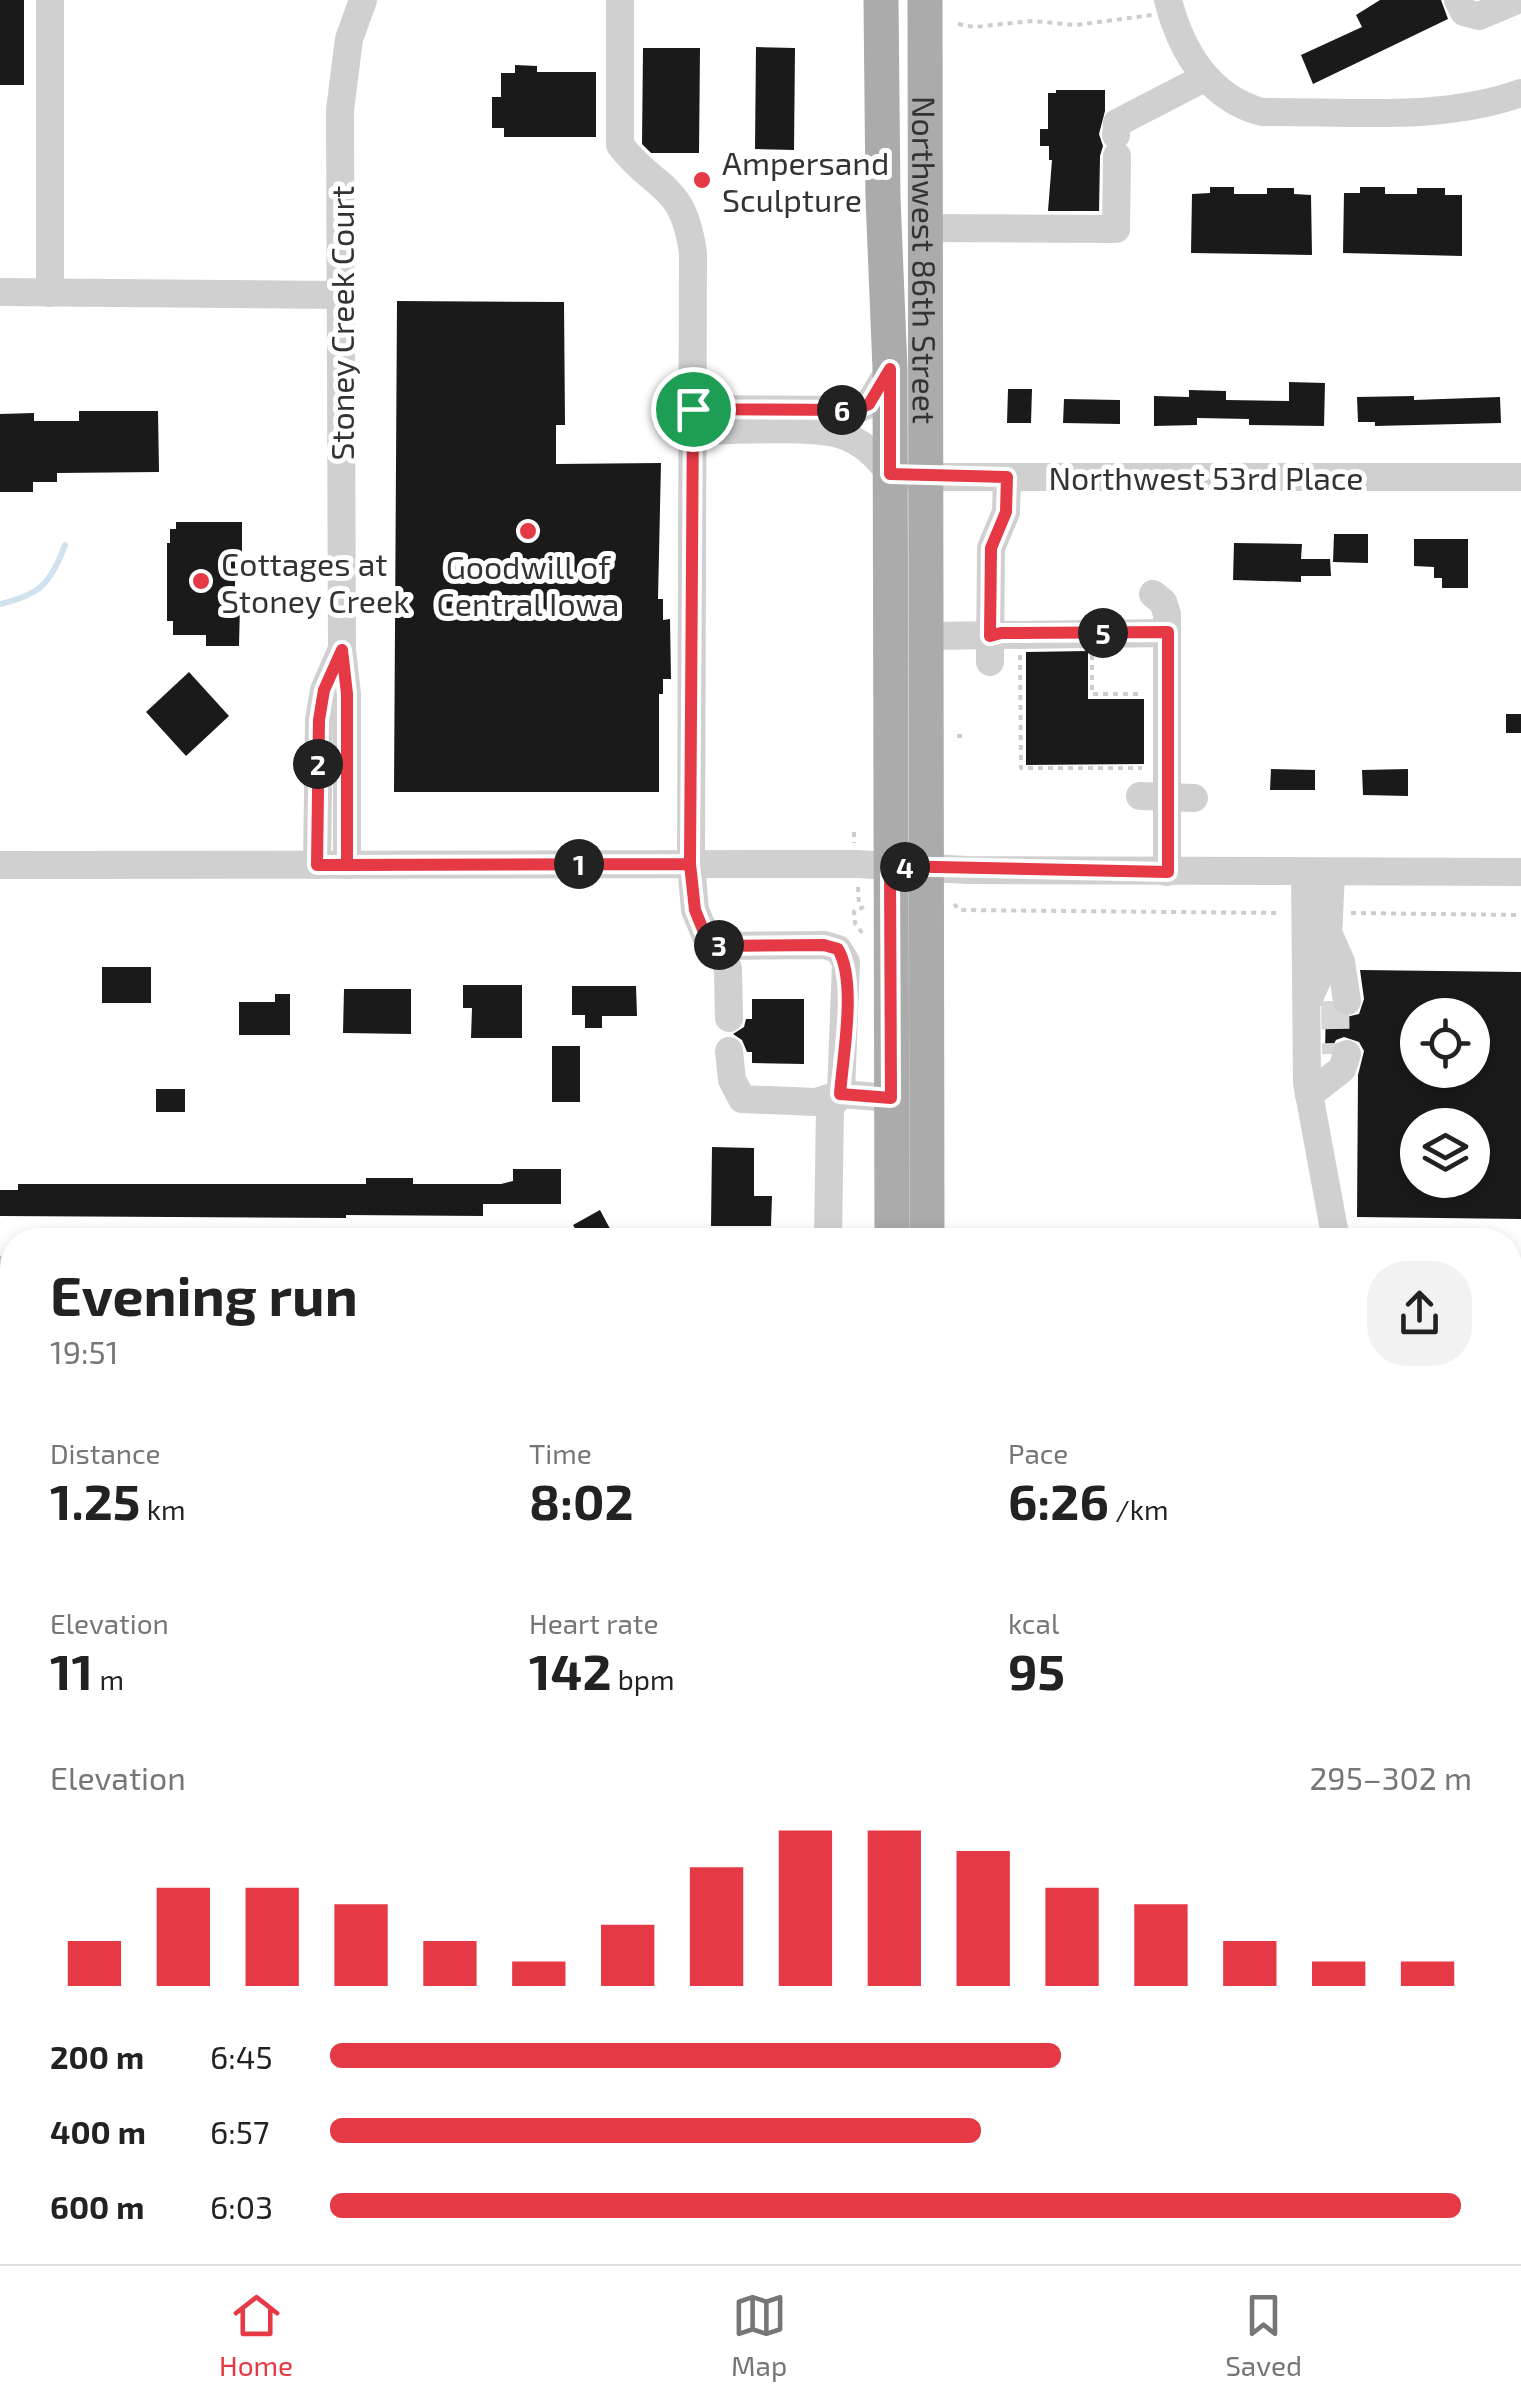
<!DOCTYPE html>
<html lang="en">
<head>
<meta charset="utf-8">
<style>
	:root { --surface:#fff; --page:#f2f2f2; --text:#222; --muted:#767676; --line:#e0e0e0; --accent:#e63946 }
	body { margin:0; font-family:"Exo 2",sans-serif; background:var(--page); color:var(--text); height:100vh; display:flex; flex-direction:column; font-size:38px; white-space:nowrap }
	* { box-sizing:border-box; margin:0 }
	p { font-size:32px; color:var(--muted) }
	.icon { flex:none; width:55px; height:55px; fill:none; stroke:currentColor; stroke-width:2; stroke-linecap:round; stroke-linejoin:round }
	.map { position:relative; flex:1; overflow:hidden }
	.drawer { position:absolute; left:0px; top:1228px; width:1522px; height:1038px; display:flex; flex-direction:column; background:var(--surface); border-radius:40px 40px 0 0; box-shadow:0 5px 15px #0003 }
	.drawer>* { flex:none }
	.tools { position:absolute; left:1400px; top:998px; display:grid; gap:20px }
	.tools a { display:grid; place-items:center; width:90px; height:90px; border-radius:50%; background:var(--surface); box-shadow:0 5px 15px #0003; font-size:50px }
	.pin { position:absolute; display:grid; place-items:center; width:85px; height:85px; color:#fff; margin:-42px; border:5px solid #fff; border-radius:50%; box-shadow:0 2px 10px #0007 }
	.km { position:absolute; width:50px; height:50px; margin:-25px; border-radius:50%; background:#222; color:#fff; font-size:28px; line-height:50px; text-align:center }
	.round { display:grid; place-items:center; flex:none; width:105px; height:105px; border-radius:40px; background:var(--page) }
	.overview { display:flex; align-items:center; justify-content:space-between; height:170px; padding:0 50px }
	h1 { font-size:55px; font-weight:700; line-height:75px }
	.stats { display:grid; grid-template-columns:repeat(3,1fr); gap:15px; height:170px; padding:10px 50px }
	.stats div { display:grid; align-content:center }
	.stats b { font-size:50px; font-weight:700 }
	.stats small { font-size:28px; font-weight:400 }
	.stats p { font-size:28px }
	.chart { height:280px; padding:20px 50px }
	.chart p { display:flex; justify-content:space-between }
	.chart svg { width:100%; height:180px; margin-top:10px; stroke:var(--accent); stroke-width:6 }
	ul { padding:0 50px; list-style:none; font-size:32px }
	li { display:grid; grid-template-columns:160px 120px 1fr; align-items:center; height:75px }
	li i { height:25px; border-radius:12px; background:var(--accent) }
	.dock { display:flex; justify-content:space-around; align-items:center; height:140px; border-top:2px solid var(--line); background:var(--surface); font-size:28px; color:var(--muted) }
	.dock a { display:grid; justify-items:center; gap:5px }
	.dock .selected { color:var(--accent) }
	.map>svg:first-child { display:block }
</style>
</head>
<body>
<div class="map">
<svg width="1521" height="2264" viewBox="0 0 1521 2264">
	<defs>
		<pattern id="forest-crowns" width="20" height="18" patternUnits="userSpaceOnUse" patternTransform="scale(2.5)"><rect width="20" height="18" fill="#e6ecdf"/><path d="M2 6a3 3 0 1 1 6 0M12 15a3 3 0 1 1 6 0" fill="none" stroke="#c6cbc0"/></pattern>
	</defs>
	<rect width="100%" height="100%" fill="#fff"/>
	<g fill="url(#forest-crowns)">
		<rect x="0" y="1701" width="12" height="85"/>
		<path d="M12 1973V2062L0 2061V1975Z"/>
	</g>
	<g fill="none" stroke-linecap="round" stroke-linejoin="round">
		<g stroke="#cfe2ee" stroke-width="6">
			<path d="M0 604C40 595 51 583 65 545"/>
			<path d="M0 1745 12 1744"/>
		</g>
	</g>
	<g fill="#1a1a1a" fill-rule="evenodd">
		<rect x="0" y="0" width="24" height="85"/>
		<path d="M1380 0H1441L1448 19 1313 84 1301 55 1362 27 1356 15Z"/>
		<path d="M756 47 795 48 794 150 755 149Z"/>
		<path d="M643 48H700L699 153H651L642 144Z"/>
		<path d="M515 65 537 66V72H596V137H504V128H492V97H501V73H515Z"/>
		<path d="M1056 90H1105V111L1099 134 1103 146 1100 156 1099 211H1048L1052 160H1049V146H1040V129H1048V93H1056Z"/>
		<path d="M1210 187H1234V194H1267V188H1294V194L1311 195 1312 255 1191 253 1192 194 1210 193Z"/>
		<path d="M1360 187H1385V194H1417V188H1445V195H1462V256L1343 253 1344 193H1360Z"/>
		<path d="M397 301 564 302 565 425H556V464L661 463 658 599H663V620L670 619 671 679H663V694H659V792H394Z"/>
		<path d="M1289 382 1325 383 1324 426 1249 425V419L1197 418V425L1154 426V396L1189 397V390L1226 391V400L1289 401Z"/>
		<path d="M1008 389H1032L1031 423H1007Z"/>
		<path d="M1414 396V400L1500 397 1501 423 1375 426V422H1358L1357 397Z"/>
		<path d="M1064 399 1120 400V424L1063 423Z"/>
		<path d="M79 411H158L159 472 57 473V482H33V492H0V414L34 413V421H79Z"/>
		<path d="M176 522H242V558H235V605H240L239 646H206V635H173V621H167V543H170V529H176Z"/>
		<path d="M1334 534H1368V563L1333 562Z"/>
		<path d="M1414 539H1468V588H1442V578H1434V567L1414 566Z"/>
		<path d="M1234 543 1302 544 1301 559H1330L1331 576H1301V582L1233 580Z"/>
		<path d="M1088 651V699H1144V764L1026 765V652Z"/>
		<path d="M189 672 229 716 186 756 146 712Z"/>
		<rect x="1506" y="714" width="15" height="19"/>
		<path d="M1271 769 1315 770V790H1270Z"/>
		<path d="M1408 769V796L1363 795 1362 770Z"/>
		<rect x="102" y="967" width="49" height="36"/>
		<path d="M1360 970 1521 972V1219L1357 1217 1358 1075 1364 1051 1359 1042 1344 1037 1336 1040 1329 1053H1325L1326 1003 1329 1001 1333 1011 1342 1018 1359 1014 1364 999ZM1418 1015H1472V1070H1418ZM1418 1125H1472V1180H1418Z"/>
		<path d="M463 985H522V1038H471L472 1008H463Z"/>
		<path d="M572 986H636L637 1016H602V1028H585V1015H572Z"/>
		<path d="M344 989H411V1034L343 1033Z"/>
		<path d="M275 994H290V1035H239V1002H275Z"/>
		<path d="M752 999H804V1064L752 1063V1052H747L742 1040 733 1034 744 1027 746 1019H752Z"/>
		<rect x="552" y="1046" width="28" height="56"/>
		<rect x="156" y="1089" width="29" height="23"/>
		<path d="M712 1147 754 1148V1196H772L771 1226H711Z"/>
		<path d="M513 1169H561V1204H483V1216L346 1215V1218L0 1216V1190H18V1184H366V1178H413V1184H501L513 1181Z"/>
		<path d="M600 1210 616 1240H582L573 1225Z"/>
	</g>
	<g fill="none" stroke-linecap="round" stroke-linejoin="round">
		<path stroke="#d6d6d6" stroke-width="28" stroke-dasharray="28 14" stroke-linecap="butt" d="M1335 1001 1336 1054"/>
		<g stroke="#cdcdcd" stroke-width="4" stroke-dasharray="5 5" stroke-linecap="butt">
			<path d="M958 24 974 27 1033 21 1076 25 1152 15"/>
			<path d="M1020 655 1021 768H1142"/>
			<path d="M1092 655V694H1139"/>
			<path d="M957 736H965"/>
			<path d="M854 832V843"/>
			<path d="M858 887 859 907"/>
			<path d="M954 904 959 910 1281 913"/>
			<path d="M864 907 854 911 855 923 865 937"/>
			<path d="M1351 913 1521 915"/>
		</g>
		<g stroke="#d0d0d0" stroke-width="28">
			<path d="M620 0V145C656 192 683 181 693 253L691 864 695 910 708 941 721 946 824 945 838 949 846 962 841 1094 830 1107 828 1240"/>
			<path d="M1168 0C1181 51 1209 98 1262 112 1347 111 1440 122 1521 93"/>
			<path d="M1458 0 1464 12 1479 16 1517 0"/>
			<path d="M1116 135 1117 123 1204 78"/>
			<path d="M926 228 1116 229 1117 156"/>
			<path d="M0 292 341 295"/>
			<path d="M50 293V0"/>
			<path d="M693 409 856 410 869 404 890 369"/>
			<path d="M693 431C731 431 808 425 842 435 863 442 878 457 890 474L925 477H1521"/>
			<path d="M1153 594 1163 602 1167 614V872"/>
			<path d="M926 636 1167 633"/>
			<path d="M990 662 991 548 1006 512 1007 477"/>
			<path d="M1140 796 1194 798"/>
			<path d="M0 865 856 864 968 870 1521 872"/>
			<path d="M317 865 319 720 324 690 341 651"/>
			<path d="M347 865V694L342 650 340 110 349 39 363 0"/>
			<path d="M1305 873 1307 1083 1336 1240"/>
			<path d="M1330 937 1341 962 1347 1001"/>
			<path d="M721 946 728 969 729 1018"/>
			<path d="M1309 998 1327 959 1331 873"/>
			<path d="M729 1051 732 1080 742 1099 816 1102 841 1094 891 1098"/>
			<path d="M1309 1095 1342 1069 1347 1054"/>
			<path d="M0 1270H12"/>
			<path d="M1510 1301H1521"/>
			<path d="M1510 1382 1521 1393"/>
			<path d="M0 1547H12"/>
			<path d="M1510 2178 1521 2177"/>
			<path d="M523 2252V2264"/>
			<path d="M19 2264 31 2252"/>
			<path d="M83 2264 94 2252"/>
			<path d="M582 2264V2252"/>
			<path d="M1320 2264 1334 2252"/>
		</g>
		<g stroke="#ababab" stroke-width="35">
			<path d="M881 0 883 198 890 369 892 1240"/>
			<path id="s1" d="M925 0 927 1240"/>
			<path d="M899 2252V2264"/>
			<path d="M928 2264V2252"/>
		</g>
	</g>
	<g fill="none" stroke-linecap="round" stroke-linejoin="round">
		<defs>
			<path id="route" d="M693 409 690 864 347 865V694L342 650 324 690 319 720 317 865C442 865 566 864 690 864L695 910 708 942 720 946 824 945 838 949C857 982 843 1055 840 1094L891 1098 890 866 1168 872V632L1001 633 990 636 991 548 1006 512 1007 477 890 474V369L869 404 856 410 693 409"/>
		</defs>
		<use href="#route" stroke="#fff" stroke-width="20"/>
		<use href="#route" stroke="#e63946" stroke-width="12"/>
	</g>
	<g fill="#e63946" stroke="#fff" stroke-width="4">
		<circle cx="702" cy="180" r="10"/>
		<circle cx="528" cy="531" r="10"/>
		<circle cx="201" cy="581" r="10"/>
	</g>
	<g text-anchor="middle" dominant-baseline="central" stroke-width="10" stroke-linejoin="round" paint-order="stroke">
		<g font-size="32" fill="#333" stroke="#fff" text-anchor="start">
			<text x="722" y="162">Ampersand<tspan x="722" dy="37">Sculpture</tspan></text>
			<text x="221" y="563">Cottages at<tspan x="221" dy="37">Stoney Creek</tspan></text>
			<text x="528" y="566" text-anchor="middle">Goodwill of<tspan x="528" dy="37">Central Iowa</tspan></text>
		</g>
		<g font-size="32" fill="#333" stroke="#fff">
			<text stroke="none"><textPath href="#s1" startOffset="260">Northwest 86th Street</textPath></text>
			<text transform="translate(341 323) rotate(-90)">Stoney Creek Court</text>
			<text x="1206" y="477">Northwest 53rd Place</text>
		</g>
	</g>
</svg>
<div class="tools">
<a><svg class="icon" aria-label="locate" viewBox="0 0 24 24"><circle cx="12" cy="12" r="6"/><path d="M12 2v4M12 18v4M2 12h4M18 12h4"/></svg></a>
<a><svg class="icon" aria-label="layers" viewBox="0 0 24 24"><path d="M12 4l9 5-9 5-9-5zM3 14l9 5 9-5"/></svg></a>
</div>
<div class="pin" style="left:693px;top:409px;background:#1e9e55"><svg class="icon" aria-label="arrive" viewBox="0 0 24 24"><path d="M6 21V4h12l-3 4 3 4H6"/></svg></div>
<b class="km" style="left:579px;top:864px">1</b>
<b class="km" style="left:318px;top:764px">2</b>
<b class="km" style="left:719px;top:945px">3</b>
<b class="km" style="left:905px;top:867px">4</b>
<b class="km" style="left:1103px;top:633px">5</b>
<b class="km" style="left:842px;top:410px">6</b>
<section class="drawer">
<div class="overview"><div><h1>Evening run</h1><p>19:51</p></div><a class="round"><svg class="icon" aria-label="share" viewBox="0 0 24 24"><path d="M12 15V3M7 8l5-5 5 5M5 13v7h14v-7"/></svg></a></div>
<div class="stats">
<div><p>Distance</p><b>1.25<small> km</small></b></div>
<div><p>Time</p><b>8:02</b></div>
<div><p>Pace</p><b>6:26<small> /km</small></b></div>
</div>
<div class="stats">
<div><p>Elevation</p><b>11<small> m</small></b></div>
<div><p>Heart rate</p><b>142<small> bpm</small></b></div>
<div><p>kcal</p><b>95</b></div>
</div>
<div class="chart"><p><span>Elevation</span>295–302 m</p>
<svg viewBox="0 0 160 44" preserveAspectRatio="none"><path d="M5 44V33M15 44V20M25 44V20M35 44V24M45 44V33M55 44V38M65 44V29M75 44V15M85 44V6M95 44V6M105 44V11M115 44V20M125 44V24M135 44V33M145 44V38M155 44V38"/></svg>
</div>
<ul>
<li><b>200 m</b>6:45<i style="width:64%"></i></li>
<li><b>400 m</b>6:57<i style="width:57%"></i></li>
<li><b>600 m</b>6:03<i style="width:99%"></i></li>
</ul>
</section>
</div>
<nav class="dock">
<a class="selected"><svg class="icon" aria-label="home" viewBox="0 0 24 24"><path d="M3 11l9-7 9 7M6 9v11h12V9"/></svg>Home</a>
<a><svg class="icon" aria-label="map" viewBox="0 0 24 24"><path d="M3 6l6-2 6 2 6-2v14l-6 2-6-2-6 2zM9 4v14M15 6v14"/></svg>Map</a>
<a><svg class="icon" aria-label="saved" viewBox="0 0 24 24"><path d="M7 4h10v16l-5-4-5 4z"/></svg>Saved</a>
</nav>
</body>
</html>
